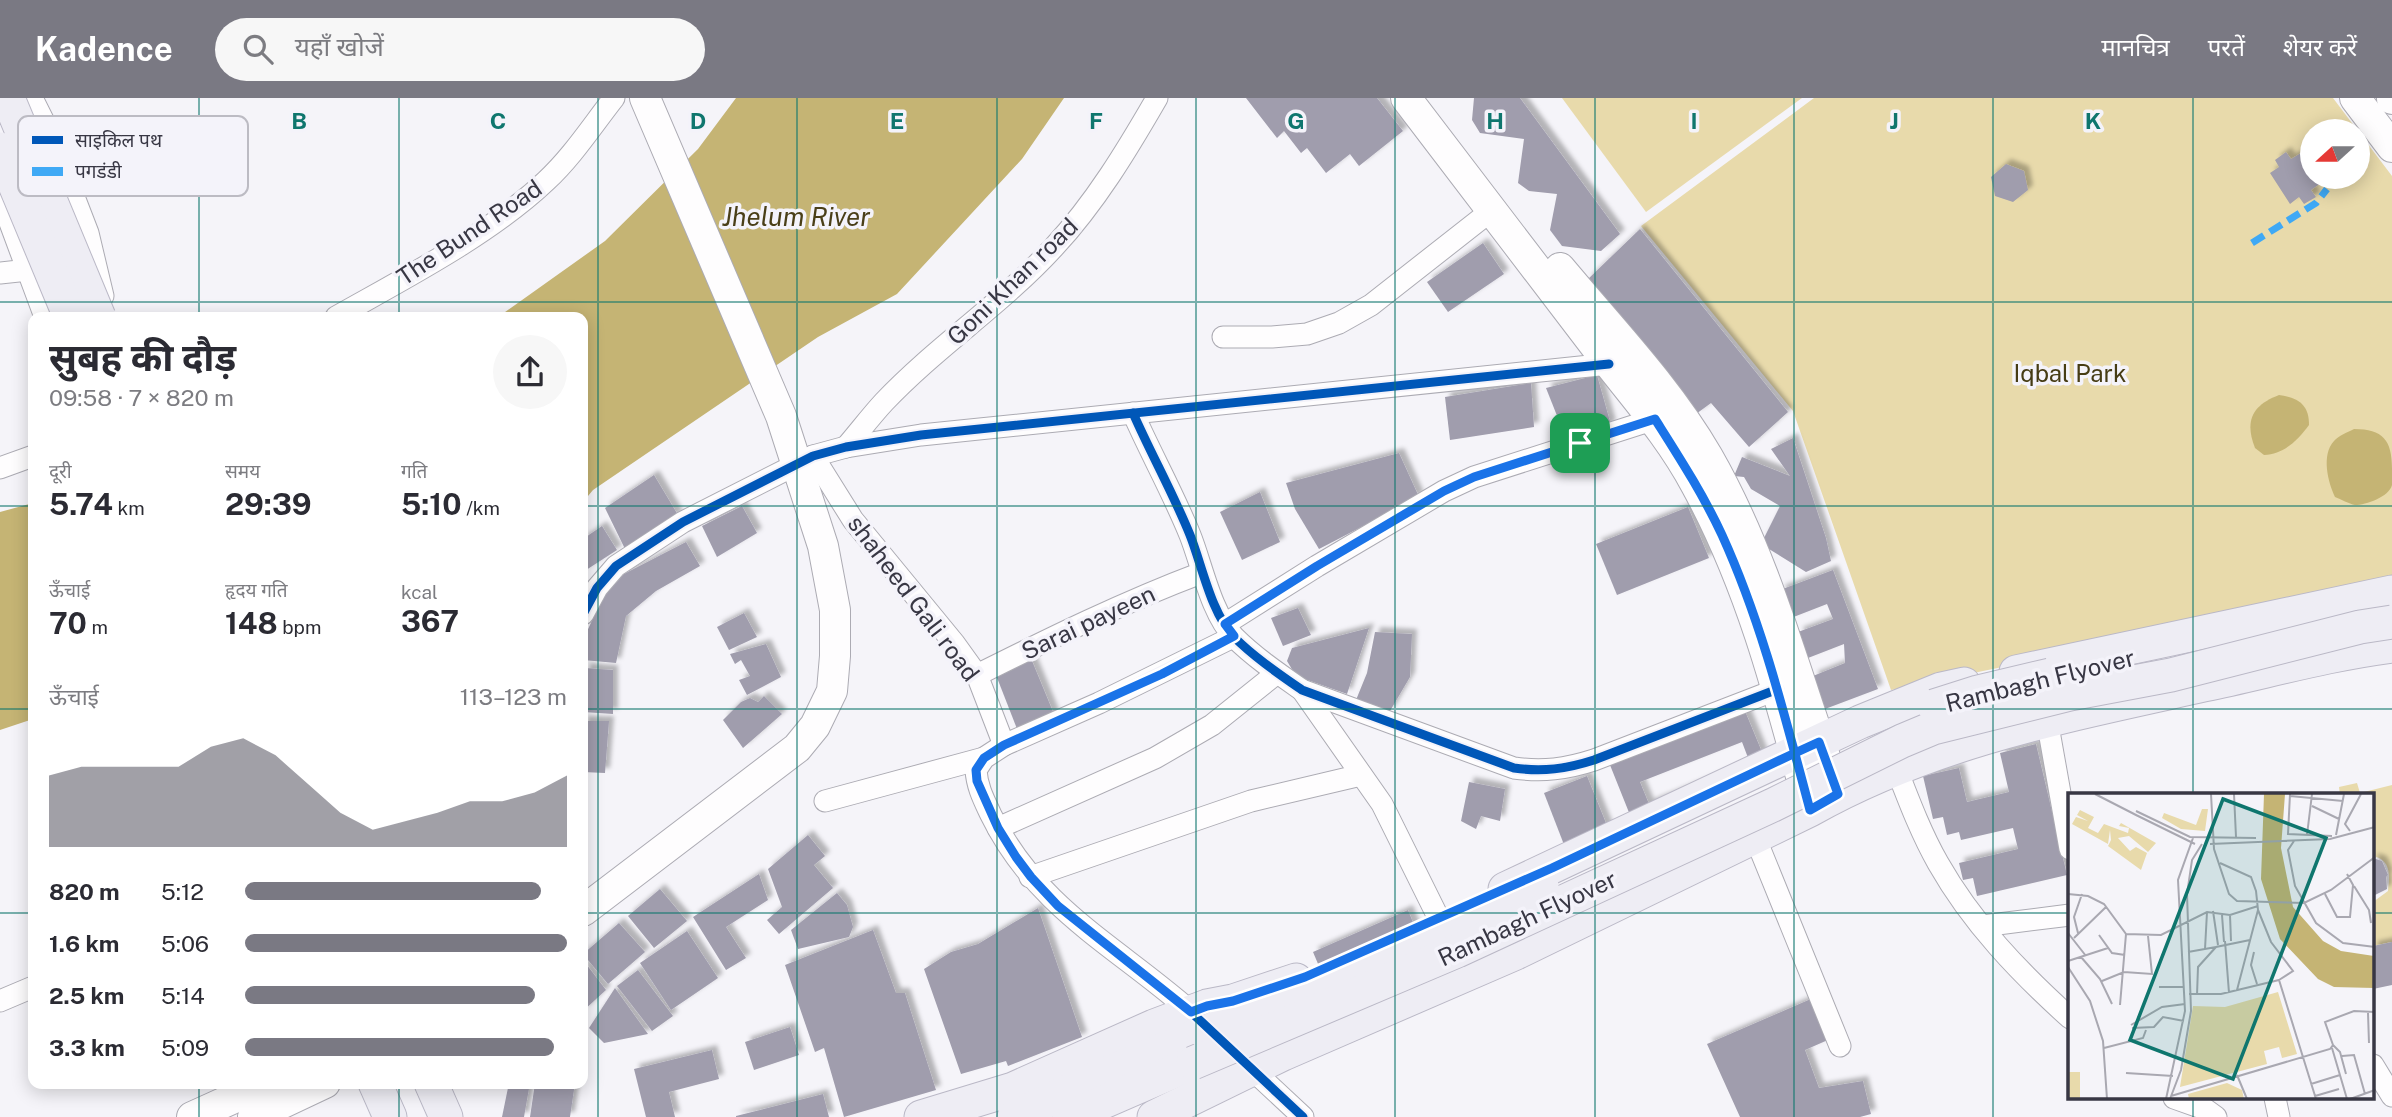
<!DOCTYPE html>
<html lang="hi">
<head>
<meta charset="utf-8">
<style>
	:root { --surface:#fff; --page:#f7f7f7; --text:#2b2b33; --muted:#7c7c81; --accent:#7a7983 }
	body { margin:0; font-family:"Public Sans","Noto Sans Devanagari",sans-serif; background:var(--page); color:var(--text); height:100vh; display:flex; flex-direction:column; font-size:26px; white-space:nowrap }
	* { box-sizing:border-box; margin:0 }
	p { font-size:23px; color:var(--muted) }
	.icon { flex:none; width:38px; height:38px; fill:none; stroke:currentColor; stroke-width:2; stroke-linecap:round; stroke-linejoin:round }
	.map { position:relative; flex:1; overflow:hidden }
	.drawer { position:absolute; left:28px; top:214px; width:560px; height:777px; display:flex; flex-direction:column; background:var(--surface); border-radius:14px; box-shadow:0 4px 18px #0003 }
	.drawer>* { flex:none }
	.needle { width:46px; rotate:249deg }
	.buttons { position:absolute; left:2300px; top:21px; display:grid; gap:14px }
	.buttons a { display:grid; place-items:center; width:70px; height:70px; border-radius:50%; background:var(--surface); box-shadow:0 4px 18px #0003; font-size:35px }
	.pin { position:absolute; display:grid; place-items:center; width:60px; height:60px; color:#fff; margin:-30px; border-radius:14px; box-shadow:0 4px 10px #0006 }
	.round { display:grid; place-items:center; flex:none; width:74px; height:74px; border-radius:37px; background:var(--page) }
	.summary { display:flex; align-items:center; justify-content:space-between; height:119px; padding:0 21px }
	h1 { font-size:38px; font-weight:700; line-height:52px }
	.stats { display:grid; grid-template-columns:repeat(3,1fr); gap:10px; height:119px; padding:7px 21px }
	.stats div { display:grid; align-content:center }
	.stats b { font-size:30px; font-weight:700 }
	.stats small { font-size:19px; font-weight:400 }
	.stats p { font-size:19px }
	.chart { height:196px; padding:14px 21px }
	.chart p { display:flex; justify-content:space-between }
	.chart svg { width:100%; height:126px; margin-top:7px; fill:var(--accent); opacity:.7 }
	ul { padding:0 21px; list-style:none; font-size:23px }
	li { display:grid; grid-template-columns:112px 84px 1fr; align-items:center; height:52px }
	li i { height:18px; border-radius:9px; background:var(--accent) }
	header { display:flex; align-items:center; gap:42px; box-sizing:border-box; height:98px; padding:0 35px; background:var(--accent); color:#fff }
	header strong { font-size:33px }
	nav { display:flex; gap:38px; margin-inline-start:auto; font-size:24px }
	.search { width:490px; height:63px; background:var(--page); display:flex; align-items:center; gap:18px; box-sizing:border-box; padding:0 24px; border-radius:38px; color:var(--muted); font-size:26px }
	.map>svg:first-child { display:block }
</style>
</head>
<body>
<header>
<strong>Kadence</strong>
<div class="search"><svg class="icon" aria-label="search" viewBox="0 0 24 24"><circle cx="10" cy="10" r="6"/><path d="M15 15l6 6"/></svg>यहाँ खोजें</div>
<nav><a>मानचित्र</a><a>परतें</a><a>शेयर करें</a></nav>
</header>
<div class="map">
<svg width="2392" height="1019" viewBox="0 0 2392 1019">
	<defs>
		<filter id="shadow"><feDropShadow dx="5" dy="-5" stdDeviation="2" flood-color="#0004"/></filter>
	</defs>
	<rect width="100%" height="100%" fill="#f5f4f9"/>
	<g fill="#e8daab" fill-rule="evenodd">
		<path d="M1562 0H1802L1646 114Z"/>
		<path d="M1814 0H2333L2392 78V489L1891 592 1793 313 1641 128ZM2312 33H2357V79H2312Z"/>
		<path d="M2357 685 2360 695 2392 687V844L2373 848V804L2388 793C2390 777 2391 762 2373 758V697H2340L2339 689Z"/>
	</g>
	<g fill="#c5b474">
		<path d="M736 0H1064L1022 61 897 196 818 239 593 392 583 404V219H498L605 143 698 51Z"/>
		<path d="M2279 297C2299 300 2309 307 2309 327 2297 343 2284 356 2264 357L2255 350C2244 322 2253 307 2279 297Z"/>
		<path d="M2354 331C2383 331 2392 342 2392 371 2392 376 2392 383 2392 387 2389 399 2366 407 2355 407 2349 406 2341 401 2335 399 2328 384 2321 357 2334 343 2338 338 2348 334 2354 331Z"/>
		<path d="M33 405V621L0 632V414Z"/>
	</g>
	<g fill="#a09dad" fill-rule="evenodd" filter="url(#shadow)">
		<path d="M1246 0H1377L1403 33 1359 68 1350 56 1326 75 1307 50 1301 55 1284 33 1277 40Z"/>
		<path d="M1474 0H1520L1620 136 1601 153 1562 148 1550 132 1557 96 1529 93 1518 85 1524 41 1480 35 1472 22Z"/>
		<path d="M2286 54 2291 61 2301 55 2312 72V79H2316L2321 85 2311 92 2316 99 2304 106 2299 99 2290 106 2270 75 2279 69 2275 62Z"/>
		<path d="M2006 66 2024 73 2028 92 2013 104 1995 98 1991 79Z"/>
		<path d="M1640 131 1788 314 1749 349 1711 305 1696 316 1587 182Z"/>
		<path d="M1483 145 1504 176 1448 214 1427 184Z"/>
		<path d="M1597 277 1611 327 1569 348 1546 290Z"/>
		<path d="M1531 285 1534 329 1450 342 1445 299Z"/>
		<path d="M1793 340 1826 440 1831 463 1806 474 1769 451 1763 442 1780 408 1751 391 1744 379 1734 378 1742 359 1790 378 1771 351Z"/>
		<path d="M1399 355 1419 399 1319 451 1295 411 1286 385Z"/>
		<path d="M654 377 678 417 625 451 605 410Z"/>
		<path d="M1260 394 1280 444 1242 462 1220 414Z"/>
		<path d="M742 408 757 435 717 459 702 428Z"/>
		<path d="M1688 409 1709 460 1617 497 1596 446Z"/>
		<path d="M602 428 617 452 583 474V441Z"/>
		<path d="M686 444 700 468 656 493 626 518 616 565 583 562V542L603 499 624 476Z"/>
		<path d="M1833 472 1878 591 1825 611 1813 578 1845 565 1844 546 1808 560 1798 534 1833 521 1827 506 1791 520 1780 492Z"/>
		<path d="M1298 510 1311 537 1283 548 1271 520Z"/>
		<path d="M744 515 757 539 729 552 717 529Z"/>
		<path d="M1369 530 1347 596 1296 578 1287 563 1292 550Z"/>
		<path d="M1375 534 1412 536 1410 579 1390 613 1356 602 1367 575Z"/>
		<path d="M766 546 781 579 747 597 739 582 750 578 741 562 735 566 730 556Z"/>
		<path d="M1030 558 1056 621 1019 636 994 572Z"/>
		<path d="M585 570 613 572V616L583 614Z"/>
		<path d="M764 598 782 616 743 650 723 622 741 604 750 600 758 604Z"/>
		<path d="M1745 613 1774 683 1638 737 1610 667ZM1742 644 1750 665 1649 706 1640 684Z"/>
		<path d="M583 623H609L605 675 583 674Z"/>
		<path d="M2036 646 2067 777 1977 798 1973 780 1963 782 1959 765 2018 751 2013 730 1961 742 1959 734 1947 737 1943 719 1933 721 1923 678 1959 670 1967 704 2009 694 2000 655Z"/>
		<path d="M1587 678 1612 740 1568 757 1544 695Z"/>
		<path d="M1469 684 1505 691 1500 723 1481 718 1476 731 1461 723Z"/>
		<path d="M808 737 825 758 814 767 833 790 779 836 767 822 782 809 768 771Z"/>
		<path d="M2373 760 2382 763 2388 777 2386 779 2387 791 2373 798Z"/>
		<path d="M759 776 768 802 726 829 746 860 726 872 693 819Z"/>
		<path d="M660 791 687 823 654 850 628 818Z"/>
		<path d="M837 795 847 807 853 829 849 839 798 851 791 832Z"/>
		<path d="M1038 810 1082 939 1008 968 1006 963 961 976 924 871 951 854 978 846Z"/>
		<path d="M1408 812 1418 837 1324 880 1313 854Z"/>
		<path d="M619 825 645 854 608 886 583 856Z"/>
		<path d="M873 832 896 895H905L936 992 844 1019 824 950 815 954 785 867Z"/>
		<path d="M687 833 718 880 671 912 640 865Z"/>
		<path d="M2392 844V887L2373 891V848Z"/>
		<path d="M583 862 606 892 583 913Z"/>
		<path d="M638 872 673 918 652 933 617 888Z"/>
		<path d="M615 890 648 936 604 945 589 930Z"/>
		<path d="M1820 897 1837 938 1805 952 1819 990 1863 983 1871 1016 1860 1019H1740L1707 946Z"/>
		<path d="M790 929 799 957 754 972 745 944Z"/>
		<path d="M712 952 719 981 669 994 675 1019H646L634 971Z"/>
		<path d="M509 985H530L524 1019H502Z"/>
		<path d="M535 985H575L570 1019H530Z"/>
		<path d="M823 996 829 1019H736V1018Z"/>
	</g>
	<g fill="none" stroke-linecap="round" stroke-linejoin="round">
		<defs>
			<g id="street">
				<path d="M32 0 49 34 88 135 103 198"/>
				<path d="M0 98 45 219"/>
				<path d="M0 175 28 172"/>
				<path d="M336 219C405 180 489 137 546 83 572 59 592 28 614 0"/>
				<path d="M1223 239H1272L1307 236 1339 225 1371 207 1492 112"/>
				<path d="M1133 315C1151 356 1173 395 1190 437 1202 467 1211 515 1234 539 1254 559 1279 576 1302 592L1514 670C1543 674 1566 671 1594 662L1778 591"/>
				<path d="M846 349C859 334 871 318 884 304 937 248 1002 206 1054 149 1095 105 1127 52 1157 0"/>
				<path d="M813 358 853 422 954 545 977 577 1004 647"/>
				<path d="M0 370 33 358"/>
				<path d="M583 516 597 490 616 468 683 424 813 358 846 349 921 337 1609 266"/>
				<path d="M1225 526 1317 468 1444 393 1474 379 1655 321"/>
				<path d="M977 577C1051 540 1124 504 1201 475"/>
				<path d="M1302 592 1382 706 1439 821"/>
				<path d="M2047 622 2070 751"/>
				<path d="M1897 672C1909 703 1921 735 1938 765 1972 825 2019 874 2070 920"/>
				<path d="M825 703 984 660"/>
				<path d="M998 730 1155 660 1212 627 1277 575"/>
				<path d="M1755 739 1840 948"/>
				<path d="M1030 779 1251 703 1361 677"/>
				<path d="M1982 828 2070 817"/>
				<path d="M0 903 33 889"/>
				<path d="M1197 919C1122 851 1038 813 991 717 984 702 977 689 976 672L984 660 1004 647 1099 605 1233 539"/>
				<path d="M1243 963 1303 1019"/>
				<path d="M2373 967 2392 998"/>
				<path d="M2174 1000 2205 1011 2216 1019"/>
				<path d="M2275 1000 2279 1019"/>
			</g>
			<g id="secondary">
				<path d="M1406 0C1470 83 1533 166 1596 249 1631 295 1669 336 1696 387 1752 489 1780 600 1810 712"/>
				<path d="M2355 0 2392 49"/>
				<path d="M2392 0V1"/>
				<path d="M1560 170C1611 231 1668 290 1708 359 1768 464 1797 583 1838 696"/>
				<path d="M583 813 797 650 815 628 832 593 835 558V512L823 448 781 318 645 0"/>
				<path d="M192 1019 267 985"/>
				<path d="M253 1019 325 985"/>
			</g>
			<g id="primary">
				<path d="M2016 574 2392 494"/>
				<path d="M1505 791 1860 624 1941 591 1964 586"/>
				<path d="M375 985 390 1019"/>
				<path d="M431 985 446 1019"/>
				<path d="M921 1019 1013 991 1154 928 1207 908 1233 903 1296 882"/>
				<path d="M1014 1019 1100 978 1205 934"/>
				<path d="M1069 1019 1193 965"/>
				<path d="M1154 1019 1283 956 1516 855 1810 712C1932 643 2069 617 2204 587 2266 574 2329 556 2392 548"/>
			</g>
		</defs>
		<use href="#street" stroke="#acabb3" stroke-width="23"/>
		<use href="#secondary" stroke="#acabb3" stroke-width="32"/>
		<use href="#primary" stroke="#bab8c6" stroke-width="35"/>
		<use href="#street" stroke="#fefdfe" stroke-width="21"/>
		<use href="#secondary" stroke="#fefdfe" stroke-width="30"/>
		<use href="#primary" stroke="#eeedf4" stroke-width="33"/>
		<defs>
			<g id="primary-bridge">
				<path d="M8 0 99 219"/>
				<path d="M0 51 70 219"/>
				<path d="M1934 608 1978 594 2050 577"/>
				<path d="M1205 934 1344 877 1542 788"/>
				<path d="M1193 965 1457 853 1773 707 1902 643 1933 630 2070 596 2171 577 2360 529 2392 524"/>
			</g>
		</defs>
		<use href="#primary-bridge" stroke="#bab8c6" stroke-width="35" stroke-linecap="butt"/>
		<use href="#primary-bridge" stroke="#eeedf4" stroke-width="33"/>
		<path stroke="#3fa9f5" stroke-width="7" stroke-dasharray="14 7" stroke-linecap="butt" d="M2252 145 2316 105 2327 91"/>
		<defs>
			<g id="cycleway">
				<path d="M1133 315C1151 356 1173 395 1190 437 1202 467 1211 515 1234 539 1254 559 1279 576 1302 592L1514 670C1543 674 1566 671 1594 662L1778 591"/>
				<path d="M583 516 597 490 616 468 683 424 813 358 846 349 921 337 1609 266"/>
				<path d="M1233 539 1099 605 1004 647 984 660 976 672 977 683 998 730 1016 759 1030 779 1058 808 1191 914 1303 1019"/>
			</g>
		</defs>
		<use href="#cycleway" stroke="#f4f3fa" stroke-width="13"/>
		<use href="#cycleway" stroke="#0057b8" stroke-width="9"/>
	</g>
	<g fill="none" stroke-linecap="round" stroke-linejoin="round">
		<defs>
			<path id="route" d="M1580 345 1474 379 1444 393 1317 468 1225 526 1234 538 1162 576 1004 647 984 660 976 672 977 683 998 730 1016 759 1031 779 1058 808 1191 914 1207 908 1233 903 1305 879 1552 770 1795 655 1819 644 1838 696 1810 712C1785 619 1762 525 1722 437 1703 396 1679 359 1655 321L1580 345"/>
		</defs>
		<use href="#route" stroke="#fff" stroke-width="14"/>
		<use href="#route" stroke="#1a73e8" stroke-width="9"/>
	</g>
	<path fill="none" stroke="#0f766e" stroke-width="2" stroke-opacity="0.55" d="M199 0V219M399 0V219M598 0V1019M797 0V1019M997 0V1019M1196 0V1019M1395 0V1019M1595 0V1019M1794 0V1019M1993 0V1019M2193 0V697M0 204H2392M0 408H33M583 408H2392M0 611H33M583 611H2392M0 815H33M583 815H2070M2373 815H2392M199 985V1019M399 985V1019M2193 1000V1019"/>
	<g text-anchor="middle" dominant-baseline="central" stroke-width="7" stroke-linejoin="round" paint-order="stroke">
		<g font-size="24" fill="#383744" stroke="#f4f3fa">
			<text transform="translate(469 134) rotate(-34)">The Bund Road</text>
			<text transform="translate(1012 183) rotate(-44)">Goni Khan road</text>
			<text transform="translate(914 500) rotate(53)">shaheed Gali road</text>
			<text transform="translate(1088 524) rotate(-25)">Sarai payeen</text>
			<text transform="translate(2040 582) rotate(-14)">Rambagh Flyover</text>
			<text transform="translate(1527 820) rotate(-25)">Rambagh Flyover</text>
		</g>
		<g font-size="24" fill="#463c14" stroke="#f4f3fa">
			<text x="2070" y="275">Iqbal Park</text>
		</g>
		<g font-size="26" font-style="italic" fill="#4a3f18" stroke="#f4f3fa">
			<text x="796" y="118">Jhelum River</text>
		</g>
	</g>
	<g transform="translate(2068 695)">
		<rect width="306" height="306" fill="#f5f4f9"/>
		<path d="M134 16H140L137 38 113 36 94 25 96 20 128 32ZM12 17 26 24 20 35 30 40 36 31 60 40 61 35 51 33 53 30 88 50 80 59 61 43 50 45 62 58 68 54 79 60 73 77 40 53 43 47 42 37 40 51 4 31 8 24 20 28 9 22ZM210 199 229 261 214 265 211 254 196 258 199 271 112 294 125 213 157 214ZM0 279H12V306H0ZM159 290 174 297 176 306H121L120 301Z" fill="#e8daab"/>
		<path d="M196 1H217L213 55 225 114 255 148 273 158 306 163V195L266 194 250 186 212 146 193 86Z" fill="#c5b474"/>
		<path fill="none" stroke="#a9a8b1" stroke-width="2" d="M27 1 70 23M143 1 146 56 161 101 169 108 236 110 263 97 307 64M166 1 168 44M222 1 220 41 264 43M222 3 275 8M244 13 271 26M68 18 122 44 188 45M66 21 127 51M282 38 277 31 293 1M239 42 244 1M268 42 276 1M226 48 220 57 227 93 248 130 275 150 307 154M142 51 262 46 307 34M152 70 183 84 188 98 190 117 169 197M286 93 301 117 303 130M0 101 20 103 36 111 58 141 52 212M257 101 269 124H282L285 92 279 81M190 117 203 149 225 178 211 187M145 118 150 152M154 122 156 149M162 122 163 148M0 140 18 163M10 140 6 124 14 101M58 141 93 142 139 119 162 122 190 113M31 142 44 160 57 162M6 145 38 114M157 148 161 200M137 156 139 119M120 159 148 154M186 159 183 172 189 191M13 164 32 186 44 211M0 168 40 155M0 174 22 208 35 248 39 306M34 188 56 179 84 181 80 143M91 194H115M121 201H153L211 187 248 306M129 202 130 174 148 154 182 147M300 220 301 250M63 232 94 214 117 211M64 235 86 234 95 224 116 228M265 252 272 259 278 281M36 255 75 245 78 237M264 255 279 306M274 263 286 262 297 301M58 280 105 283M169 282 179 306M243 291 272 282M103 303 262 256 265 252 257 229 286 218 307 219M247 303 271 296M98 306 117 218 110 87 125 45M102 306 113 277 123 218 119 101 124 67 134 51M282 306 307 297"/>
		<path fill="#0f766e" fill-opacity="0.15" stroke="#0f766e" stroke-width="3.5" d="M155 6 258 45 165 286 62 247Z"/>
		<rect width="306" height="306" fill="none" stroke="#383744" stroke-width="3.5"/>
	</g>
	<rect x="18" y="18" width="230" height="80" rx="10" fill="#f4f3fa" stroke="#bcbbc3" stroke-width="2"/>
	<rect x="32" y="38" width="31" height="8" fill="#0057b8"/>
	<rect x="32" y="69" width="31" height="9" fill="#3fa9f5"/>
	<g font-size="19" fill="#383744">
		<text x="75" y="49">साइकिल पथ</text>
		<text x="75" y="80">पगडंडी</text>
	</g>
	<g font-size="23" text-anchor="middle" font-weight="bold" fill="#0f766e" stroke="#f4f3fa" stroke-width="7" stroke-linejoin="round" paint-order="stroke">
		<text x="299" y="31">B</text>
		<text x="498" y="31">C</text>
		<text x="698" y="31">D</text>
		<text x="897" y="31">E</text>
		<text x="1096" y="31">F</text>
		<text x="1296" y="31">G</text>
		<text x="1495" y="31">H</text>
		<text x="1694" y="31">I</text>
		<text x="1894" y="31">J</text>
		<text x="2093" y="31">K</text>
	</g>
</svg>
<div class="buttons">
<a><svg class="needle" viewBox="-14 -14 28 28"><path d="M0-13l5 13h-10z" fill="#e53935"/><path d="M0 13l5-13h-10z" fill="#7c7c81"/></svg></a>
</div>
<div class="pin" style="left:1580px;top:345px;background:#1e9e55"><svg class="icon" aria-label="arrive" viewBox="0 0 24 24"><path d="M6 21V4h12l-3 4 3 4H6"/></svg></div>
<section class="drawer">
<div class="summary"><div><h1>सुबह की दौड़</h1><p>09:58 · 7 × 820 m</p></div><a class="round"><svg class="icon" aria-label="share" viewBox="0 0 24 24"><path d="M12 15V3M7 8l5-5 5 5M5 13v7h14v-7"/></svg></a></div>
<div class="stats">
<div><p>दूरी</p><b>5.74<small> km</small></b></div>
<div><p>समय</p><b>29:39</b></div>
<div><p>गति</p><b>5:10<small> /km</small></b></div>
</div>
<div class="stats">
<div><p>ऊँचाई</p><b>70<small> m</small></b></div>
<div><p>हृदय गति</p><b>148<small> bpm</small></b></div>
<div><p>kcal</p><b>367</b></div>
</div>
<div class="chart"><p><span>ऊँचाई</span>113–123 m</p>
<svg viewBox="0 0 160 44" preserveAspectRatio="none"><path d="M0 44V19L10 16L20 16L30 16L40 16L50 9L60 6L70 12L80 22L90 32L100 38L110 35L120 32L130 28L140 28L150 25L160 19V44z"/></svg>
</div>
<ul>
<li><b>820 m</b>5:12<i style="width:92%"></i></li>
<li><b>1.6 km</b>5:06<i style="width:100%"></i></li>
<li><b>2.5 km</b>5:14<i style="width:90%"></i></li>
<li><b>3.3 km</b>5:09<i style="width:96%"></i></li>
</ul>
</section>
</div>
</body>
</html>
